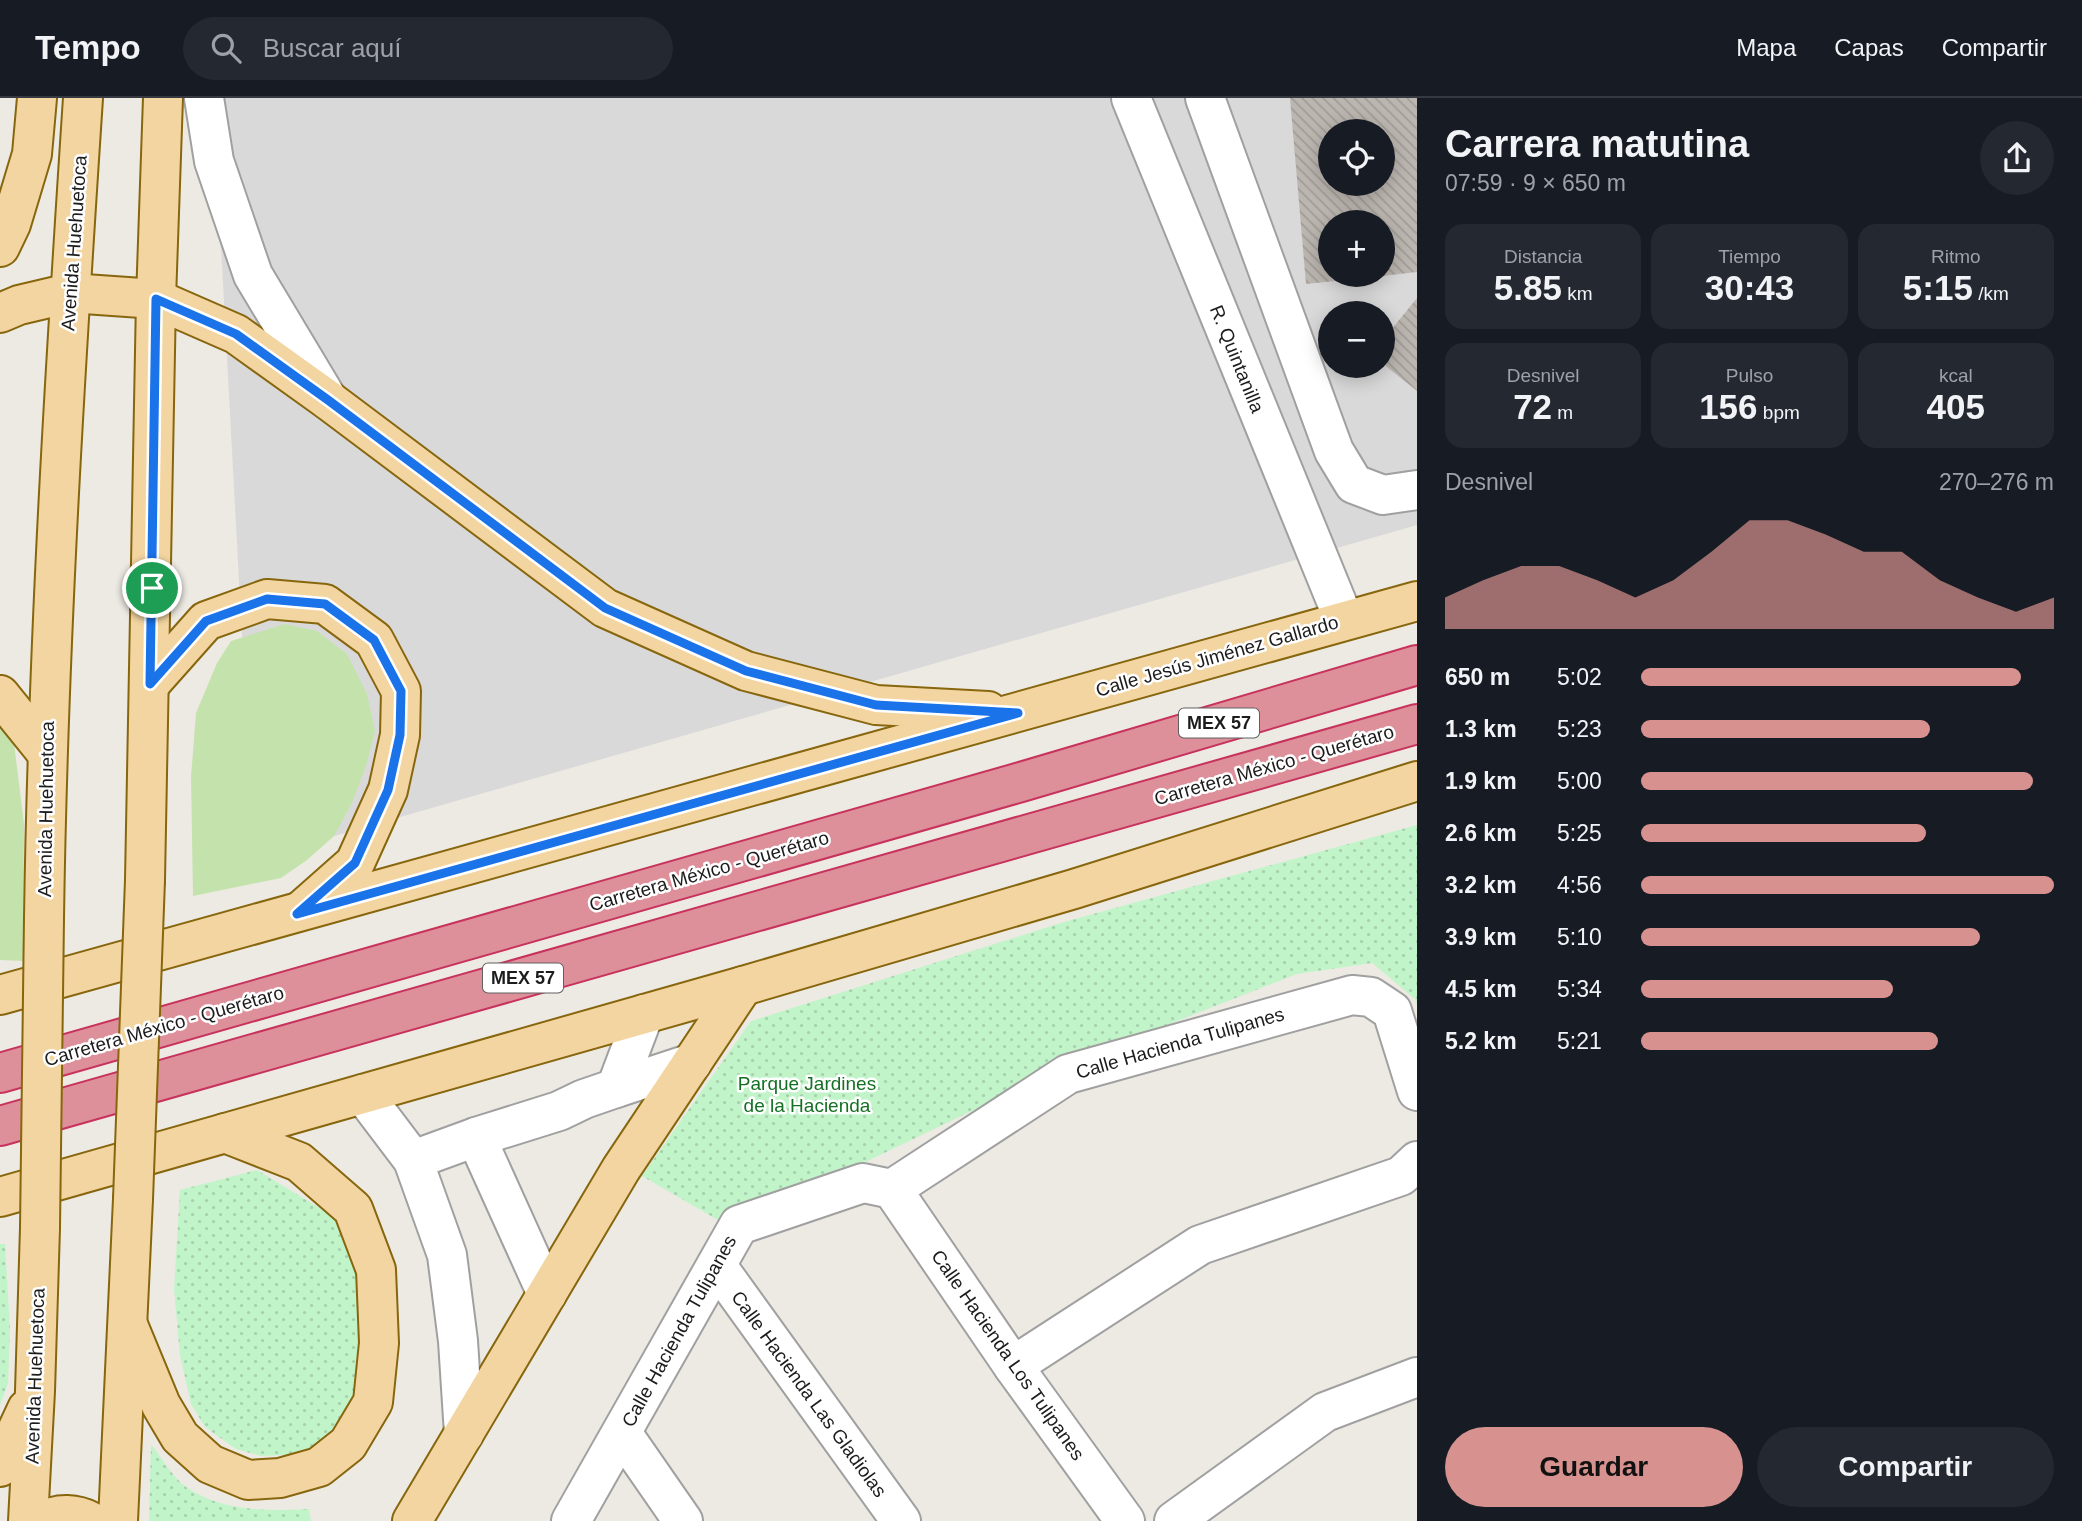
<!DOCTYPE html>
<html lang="es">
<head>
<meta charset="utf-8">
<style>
	:root { --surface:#171b24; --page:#242831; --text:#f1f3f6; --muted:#9ea1a6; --line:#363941; --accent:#d7928f }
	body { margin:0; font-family:Arial,sans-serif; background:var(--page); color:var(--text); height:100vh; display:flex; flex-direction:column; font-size:26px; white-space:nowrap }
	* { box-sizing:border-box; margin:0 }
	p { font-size:23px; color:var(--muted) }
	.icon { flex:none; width:38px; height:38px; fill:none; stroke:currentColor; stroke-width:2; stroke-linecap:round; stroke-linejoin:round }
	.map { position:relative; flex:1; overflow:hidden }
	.sheet { display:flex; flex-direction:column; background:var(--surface); width:665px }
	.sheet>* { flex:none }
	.fabs { position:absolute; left:1318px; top:21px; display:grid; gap:14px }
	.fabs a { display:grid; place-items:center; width:77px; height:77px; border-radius:50%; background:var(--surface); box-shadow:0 4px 18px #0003; font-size:35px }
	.pin { position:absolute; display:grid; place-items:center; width:60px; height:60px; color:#fff; margin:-30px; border:4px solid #fff; border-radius:50%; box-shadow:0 2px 7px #0007 }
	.round { display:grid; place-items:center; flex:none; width:74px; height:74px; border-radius:37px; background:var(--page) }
	.headline { display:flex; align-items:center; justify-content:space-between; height:119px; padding:0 28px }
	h1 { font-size:38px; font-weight:700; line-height:52px }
	.figures { display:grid; grid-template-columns:repeat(3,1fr); gap:10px; height:119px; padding:7px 28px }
	.figures div { display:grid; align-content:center; border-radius:18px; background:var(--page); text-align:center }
	.figures b { font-size:35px; font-weight:700 }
	.figures small { font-size:19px; font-weight:400 }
	.figures p { font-size:19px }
	.chart { height:196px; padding:14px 28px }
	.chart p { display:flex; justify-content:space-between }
	.chart svg { width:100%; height:126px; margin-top:7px; fill:var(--accent); opacity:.7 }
	.action { display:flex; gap:14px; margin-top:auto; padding:14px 28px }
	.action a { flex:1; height:80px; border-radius:42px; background:var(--accent); color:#111; font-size:28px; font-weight:700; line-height:80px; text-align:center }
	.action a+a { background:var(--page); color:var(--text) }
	ul { padding:0 28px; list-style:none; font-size:23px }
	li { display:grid; grid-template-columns:112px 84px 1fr; align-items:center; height:52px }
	li i { height:18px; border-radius:9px; background:var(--accent) }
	header { display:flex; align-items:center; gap:42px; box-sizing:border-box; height:98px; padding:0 35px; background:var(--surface); border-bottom:2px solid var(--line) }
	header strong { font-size:33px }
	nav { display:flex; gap:38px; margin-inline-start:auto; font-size:24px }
	.search { width:490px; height:63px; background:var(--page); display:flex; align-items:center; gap:18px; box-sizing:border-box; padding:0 24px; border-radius:38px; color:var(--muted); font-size:26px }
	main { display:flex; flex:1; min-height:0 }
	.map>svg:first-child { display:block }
</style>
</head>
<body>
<header>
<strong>Tempo</strong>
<div class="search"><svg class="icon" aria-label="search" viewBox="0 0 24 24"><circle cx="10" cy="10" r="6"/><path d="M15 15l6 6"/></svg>Buscar aquí</div>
<nav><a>Mapa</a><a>Capas</a><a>Compartir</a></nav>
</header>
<main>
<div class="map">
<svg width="1417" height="1423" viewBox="0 0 1417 1423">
	<defs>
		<pattern id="park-dots" width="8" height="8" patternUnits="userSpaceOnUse" patternTransform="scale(1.75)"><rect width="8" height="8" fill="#c2f4c9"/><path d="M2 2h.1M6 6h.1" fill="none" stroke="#a6d1ac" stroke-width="1.8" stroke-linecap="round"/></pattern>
		<pattern id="building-back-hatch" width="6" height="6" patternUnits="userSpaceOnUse" patternTransform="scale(1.75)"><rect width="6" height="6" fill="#bcb6b0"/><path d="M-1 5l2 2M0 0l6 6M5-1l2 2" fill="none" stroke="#a19c97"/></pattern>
	</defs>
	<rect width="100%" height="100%" fill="#edeae3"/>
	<path fill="#dad9d9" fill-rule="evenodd" d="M213 0H1417V427L254 761ZM1330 33H1382V86H1330ZM1330 124H1382V177H1330ZM1330 215H1382V268H1330Z"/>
	<g fill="#c4e3ac">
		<path d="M285 526 317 533 347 556 367 596 375 633 366 668 352 705 334 738 307 762 281 780 193 798 191 679 196 615 217 565 231 543Z"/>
		<path d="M0 604 11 621 24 726 23 863 0 862Z"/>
	</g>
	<g fill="url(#park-dots)">
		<path d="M1417 727V906L1415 901 1372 865 1297 876 1080 961 730 1129 642 1078 751 923 1064 824Z"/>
		<path d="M257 1072 339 1122 354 1157 363 1261 355 1295 343 1327 304 1356 261 1358 236 1351 205 1329 191 1306 180 1257 174 1191 180 1092Z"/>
		<path d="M0 1146H5L10 1231 8 1285 0 1307Z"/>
		<path d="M151 1346C161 1359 173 1380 186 1389 223 1414 267 1413 309 1411L311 1423H149Z"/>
	</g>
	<g fill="url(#building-back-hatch)" fill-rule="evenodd">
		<path d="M1290 0H1417V174L1382 178V124H1330V177H1374V179L1306 186ZM1330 33H1382V86H1330Z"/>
		<path d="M1417 200V293L1382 265V243Z"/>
	</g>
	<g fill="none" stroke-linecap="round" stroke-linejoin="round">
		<defs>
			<g id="minor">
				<path d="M204 0 214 63 253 177 328 302"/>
				<path d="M1131 0 1344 522"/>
				<path d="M1205 0 1334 353 1354 386 1383 397 1417 392"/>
				<path d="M616 990 692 965"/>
				<path d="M363 996 413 1062 447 1157 458 1243 464 1336"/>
				<path d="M413 1062 476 1039"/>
				<path d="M892 1091 1013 1268 1125 1423"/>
				<path d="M717 1168 901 1423"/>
				<path d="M547 1196 476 1039 559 1013 584 1001 616 990 644 916"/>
				<path d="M1013 1268 1200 1147 1401 1078 1417 1063"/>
				<path d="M622 1335 683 1423"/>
				<path d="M571 1423 739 1127 863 1085 892 1091 1068 976 1352 897 1371 899 1392 913 1417 993"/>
				<path d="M1174 1423 1325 1314 1417 1279"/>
			</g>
			<g id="major">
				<path d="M0 149 11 126 32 56 37 0"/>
				<path d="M0 215 19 207 70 195 156 201 236 236 328 302 605 510 746 573 876 607 988 613"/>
				<path d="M150 586 206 523 267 501 325 506 374 542 401 593 400 637 388 692 355 765 303 811"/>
				<path d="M0 597 46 654"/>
				<path d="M145 782 156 201 163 0"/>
				<path d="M44 820C48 546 65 273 83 0"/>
				<path d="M0 897 1417 503"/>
				<path d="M0 1099 743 888 1074 791 1417 683"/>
				<path d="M128 1227 161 1307 180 1339 210 1366 248 1382 280 1380 319 1369 348 1346 373 1304 379 1245 376 1172 353 1111 299 1064 225 1035"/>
				<path d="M0 1369 27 1311"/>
				<path d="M28 1423 35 1293 40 1130"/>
				<path d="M45 1423C58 1414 77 1416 90 1423"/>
				<path d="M118 1423 133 1101"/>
				<path d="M412 1423 621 1071 743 888"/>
			</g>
			<g id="highway">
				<path d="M0 975 1021 684 1417 567"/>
				<path d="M0 1028 1417 626"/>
			</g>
		</defs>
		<use href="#minor" stroke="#a0a0a0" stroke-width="42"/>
		<use href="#major" stroke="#87660d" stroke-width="42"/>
		<use href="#highway" stroke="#c7335c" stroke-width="42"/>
		<use href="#minor" stroke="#fff" stroke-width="38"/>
		<use href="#major" stroke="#f3d5a1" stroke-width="38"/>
		<use href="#highway" stroke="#de909a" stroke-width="38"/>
		<defs>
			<g id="major-bridge">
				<path d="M133 1101 145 782"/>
				<path d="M40 1130 44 820"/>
			</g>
		</defs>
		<use href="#major-bridge" stroke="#87660d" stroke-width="42" stroke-linecap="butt"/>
		<use href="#major-bridge" stroke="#f3d5a1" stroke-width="38"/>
	</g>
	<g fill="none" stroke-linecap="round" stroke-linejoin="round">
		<defs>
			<path id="route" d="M156 201 236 236 328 302 605 510 746 573 876 607 1018 615 297 816 355 765 388 692 400 637 401 593 374 542 325 506 267 501 206 523 150 586Z"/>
		</defs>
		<use href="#route" stroke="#fff" stroke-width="14"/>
		<use href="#route" stroke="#1a73e8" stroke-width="9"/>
	</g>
	<g text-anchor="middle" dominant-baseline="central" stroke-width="5" stroke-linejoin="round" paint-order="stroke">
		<g fill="#fff" stroke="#606060" stroke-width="2">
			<rect x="1179" y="610.5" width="80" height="29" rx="5"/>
			<rect x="483" y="865.5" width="80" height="29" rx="5"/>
		</g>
		<g font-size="18" font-weight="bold" fill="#1c1c1c">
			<text x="1219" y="625">MEX 57</text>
			<text x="523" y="880">MEX 57</text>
		</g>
		<g font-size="19" fill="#1c1c1c" stroke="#fff">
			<text transform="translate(74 145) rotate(-86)">Avenida Huehuetoca</text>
			<text transform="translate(1237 261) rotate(68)">R. Quintanilla</text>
			<text transform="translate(1217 558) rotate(-16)">Calle Jesús Jiménez Gallardo</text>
			<text transform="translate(1274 667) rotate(-16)">Carretera México - Querétaro</text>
			<text transform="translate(46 711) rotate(-89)">Avenida Huehuetoca</text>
			<text transform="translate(709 773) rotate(-16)">Carretera México - Querétaro</text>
			<text transform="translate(164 928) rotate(-16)">Carretera México - Querétaro</text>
			<text transform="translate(1180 945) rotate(-16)">Calle Hacienda Tulipanes</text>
			<text transform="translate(679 1233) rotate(-61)">Calle Hacienda Tulipanes</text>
			<text transform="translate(1008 1257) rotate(55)">Calle Hacienda Los Tulipanes</text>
			<text transform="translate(35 1278) rotate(-88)">Avenida Huehuetoca</text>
			<text transform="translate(809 1296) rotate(54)">Calle Hacienda Las Gladiolas</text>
		</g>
		<g font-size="19" fill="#147022" stroke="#fff">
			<text x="807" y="985">Parque Jardines<tspan x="807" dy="22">de la Hacienda</tspan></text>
		</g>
	</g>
</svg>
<div class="fabs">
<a><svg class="icon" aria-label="locate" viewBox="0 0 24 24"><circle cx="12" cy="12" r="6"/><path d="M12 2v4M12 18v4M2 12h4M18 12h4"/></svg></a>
<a>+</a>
<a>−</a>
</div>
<div class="pin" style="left:152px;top:490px;background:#1e9e55"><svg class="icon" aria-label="arrive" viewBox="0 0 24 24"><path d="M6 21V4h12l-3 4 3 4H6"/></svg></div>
</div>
<section class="sheet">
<div class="headline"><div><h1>Carrera matutina</h1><p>07:59 · 9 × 650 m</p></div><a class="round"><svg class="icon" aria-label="share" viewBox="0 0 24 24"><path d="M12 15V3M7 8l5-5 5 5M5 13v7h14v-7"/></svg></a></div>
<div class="figures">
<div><p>Distancia</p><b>5.85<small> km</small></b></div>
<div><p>Tiempo</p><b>30:43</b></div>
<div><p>Ritmo</p><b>5:15<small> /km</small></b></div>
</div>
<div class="figures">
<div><p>Desnivel</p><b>72<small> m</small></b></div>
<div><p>Pulso</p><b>156<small> bpm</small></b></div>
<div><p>kcal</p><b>405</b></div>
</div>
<div class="chart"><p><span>Desnivel</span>270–276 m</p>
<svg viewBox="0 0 160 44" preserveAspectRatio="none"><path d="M0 44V33L10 27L20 22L30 22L40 27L50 33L60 27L70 17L80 6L90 6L100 11L110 17L120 17L130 27L140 33L150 38L160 33V44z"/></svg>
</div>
<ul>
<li><b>650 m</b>5:02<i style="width:92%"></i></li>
<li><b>1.3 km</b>5:23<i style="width:70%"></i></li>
<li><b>1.9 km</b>5:00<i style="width:95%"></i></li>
<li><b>2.6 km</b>5:25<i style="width:69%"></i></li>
<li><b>3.2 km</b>4:56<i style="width:100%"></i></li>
<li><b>3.9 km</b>5:10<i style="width:82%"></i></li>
<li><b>4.5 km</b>5:34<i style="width:61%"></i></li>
<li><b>5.2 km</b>5:21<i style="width:72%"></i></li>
</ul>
<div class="action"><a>Guardar</a><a>Compartir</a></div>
</section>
</main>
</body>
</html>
